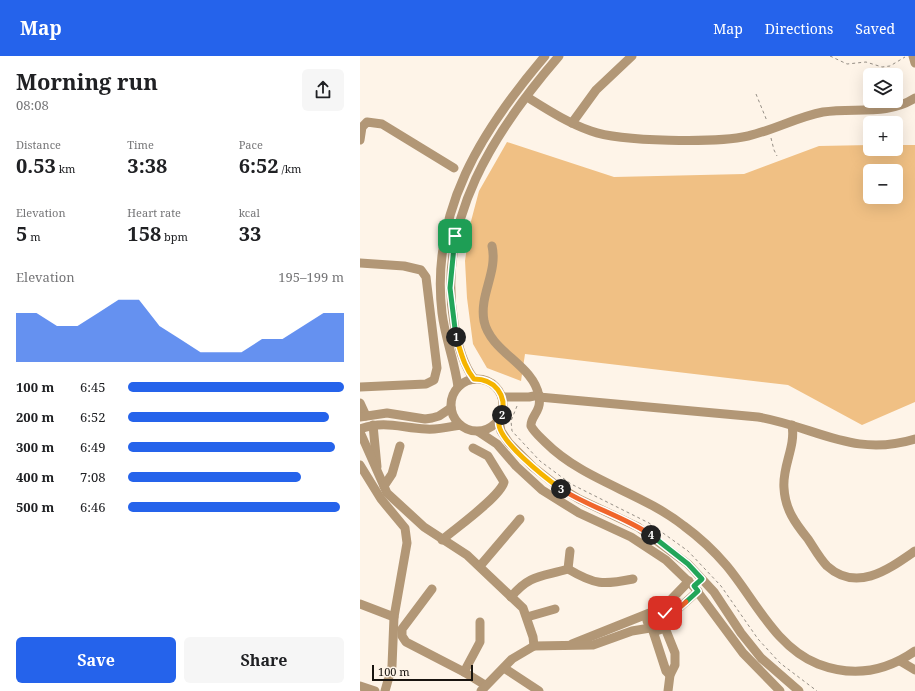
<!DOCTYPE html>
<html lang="en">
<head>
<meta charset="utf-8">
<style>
	:root { --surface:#fff; --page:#f6f6f6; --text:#202124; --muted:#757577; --accent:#2563eb }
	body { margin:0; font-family:"Noto Serif",serif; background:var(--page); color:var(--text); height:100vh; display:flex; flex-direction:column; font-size:15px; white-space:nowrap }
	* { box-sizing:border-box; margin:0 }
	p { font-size:13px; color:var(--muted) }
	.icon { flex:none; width:22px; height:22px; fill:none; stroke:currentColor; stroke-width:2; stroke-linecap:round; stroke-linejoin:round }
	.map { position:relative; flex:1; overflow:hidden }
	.drawer { display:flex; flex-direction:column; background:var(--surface); width:360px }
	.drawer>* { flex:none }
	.fabs { position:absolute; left:503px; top:12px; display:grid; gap:8px }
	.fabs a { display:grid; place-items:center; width:40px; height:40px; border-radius:6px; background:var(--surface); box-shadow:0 4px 16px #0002; font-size:20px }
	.scale { position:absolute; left:12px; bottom:10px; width:101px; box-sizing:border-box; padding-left:4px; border:2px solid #18140f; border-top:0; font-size:11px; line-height:14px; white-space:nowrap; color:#18140f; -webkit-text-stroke:3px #fef4e8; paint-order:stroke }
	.pin { position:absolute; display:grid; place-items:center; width:34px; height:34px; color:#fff; margin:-17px; border-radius:8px; box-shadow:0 2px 6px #0006 }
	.km { position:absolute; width:20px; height:20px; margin:-10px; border-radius:50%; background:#222; color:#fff; font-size:11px; line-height:20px; text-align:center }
	.round { display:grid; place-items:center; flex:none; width:42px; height:42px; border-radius:6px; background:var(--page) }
	.overview { display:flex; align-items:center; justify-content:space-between; height:68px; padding:0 16px }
	h1 { font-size:22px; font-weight:700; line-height:30px }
	.stats { display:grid; grid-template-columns:repeat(3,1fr); gap:6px; height:68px; padding:4px 16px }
	.stats div { display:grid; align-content:center }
	.stats b { font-size:20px; font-weight:700 }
	.stats small { font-size:11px; font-weight:400 }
	.stats p { font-size:11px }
	.chart { height:112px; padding:8px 16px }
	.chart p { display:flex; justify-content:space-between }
	.chart svg { width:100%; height:72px; margin-top:4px; fill:var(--accent); opacity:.7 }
	.button { display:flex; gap:8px; margin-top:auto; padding:8px 16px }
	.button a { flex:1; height:46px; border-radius:6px; background:var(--accent); color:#fff; font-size:16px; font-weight:700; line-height:46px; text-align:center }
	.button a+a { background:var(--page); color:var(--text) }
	ul { padding:0 16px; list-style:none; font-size:13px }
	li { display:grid; grid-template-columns:64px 48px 1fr; align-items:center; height:30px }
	li i { height:10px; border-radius:5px; background:var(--accent) }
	header { display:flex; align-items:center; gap:24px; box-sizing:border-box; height:56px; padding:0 20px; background:var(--accent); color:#fff }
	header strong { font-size:19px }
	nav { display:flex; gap:22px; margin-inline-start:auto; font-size:14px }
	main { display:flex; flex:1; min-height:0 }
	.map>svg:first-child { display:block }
</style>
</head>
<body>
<header>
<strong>Map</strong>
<nav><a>Map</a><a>Directions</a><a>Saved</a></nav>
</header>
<main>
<section class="drawer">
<div class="overview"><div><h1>Morning run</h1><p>08:08</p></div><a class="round"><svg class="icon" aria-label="share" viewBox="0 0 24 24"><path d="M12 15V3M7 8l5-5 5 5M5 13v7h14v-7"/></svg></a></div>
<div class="stats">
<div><p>Distance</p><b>0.53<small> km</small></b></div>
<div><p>Time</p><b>3:38</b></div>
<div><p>Pace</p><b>6:52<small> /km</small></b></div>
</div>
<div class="stats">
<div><p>Elevation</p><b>5<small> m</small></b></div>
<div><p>Heart rate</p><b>158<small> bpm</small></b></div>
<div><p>kcal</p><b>33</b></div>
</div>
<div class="chart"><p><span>Elevation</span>195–199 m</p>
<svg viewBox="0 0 160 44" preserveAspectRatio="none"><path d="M0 44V14L10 14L20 22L30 22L40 14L50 6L60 6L70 22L80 30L90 38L100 38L110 38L120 30L130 30L140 22L150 14L160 14V44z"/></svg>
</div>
<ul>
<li><b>100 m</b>6:45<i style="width:100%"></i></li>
<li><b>200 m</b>6:52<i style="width:93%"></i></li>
<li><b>300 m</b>6:49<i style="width:96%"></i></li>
<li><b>400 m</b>7:08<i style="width:80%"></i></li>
<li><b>500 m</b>6:46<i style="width:98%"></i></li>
</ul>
<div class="button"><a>Save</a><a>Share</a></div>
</section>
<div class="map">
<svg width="555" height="635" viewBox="0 0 555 635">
	<rect width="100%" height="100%" fill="#fef4e8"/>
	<path fill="#f0c084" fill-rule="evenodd" d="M147 86 254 121 384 118 459 90 510 89V93H536V89H555V346L502 369 428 329 165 298 161 325 127 312 113 288 107 242 105 205 110 169 119 135ZM510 115H536V141H510Z"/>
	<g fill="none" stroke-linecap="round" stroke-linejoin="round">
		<g stroke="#958e85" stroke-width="1" stroke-dasharray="3 3" stroke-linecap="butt">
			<path d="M470 0 487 8 506 6 522 11 530 10 545 1"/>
			<path d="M396 38 407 65"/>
			<path d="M411 82 414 94 417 100"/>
			<path d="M157 350 151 365 152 375 180 405 211 428 289 467 328 495 361 530 398 583 420 607 457 635"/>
		</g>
		<g stroke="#b29776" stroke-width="9">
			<path d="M553 0 555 7"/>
			<path d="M167 41C188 54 208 67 231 75 261 86 357 87 388 80 414 74 437 61 463 56 494 51 527 60 555 42"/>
			<path d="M212 67 236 34 272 0"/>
			<path d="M0 84 2 71 7 66 22 68 94 112"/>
			<path d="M132 190C138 216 119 239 124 265 131 297 173 308 179 340 182 356 170 360 171 370 174 376 180 381 185 386 224 425 281 436 324 470 339 481 354 495 366 509 394 542 415 591 458 608 492 621 525 616 555 595"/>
			<path d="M0 207 44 210 61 214 66 221 77 312 74 324 66 328 0 331"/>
			<circle cx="117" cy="349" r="26"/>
			<path d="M114 323C102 307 97 286 94 267 76 164 135 74 199 0"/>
			<path d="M98 331C95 306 85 282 82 257 70 155 122 74 185 0"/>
			<path d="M142 341H169L179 339"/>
			<path d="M179 341 398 361C457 371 493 402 555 383"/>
			<path d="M0 347 6 360"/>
			<path d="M0 361 27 357 65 363 72 362 79 360 91 352"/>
			<path d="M139 365 141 375 149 387 173 411 196 429 219 443 278 471 328 508 354 536 381 577 401 602 439 635"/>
			<path d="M13 369 17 411"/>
			<path d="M432 369C436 391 422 410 424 432 425 453 435 467 448 483 454 492 460 503 467 510 497 537 529 513 555 495"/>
			<path d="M0 373C25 364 41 372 66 373 77 374 89 371 100 369"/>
			<path d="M0 376 27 437 64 471 107 499 163 552 173 581 174 590"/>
			<path d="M119 376 137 388 156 410 182 434 219 457 271 481 306 504 334 531 383 597 420 635"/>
			<path d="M0 409 21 443 45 472 47 487 34 561 32 610 25 635"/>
			<path d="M24 430 32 418 40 390"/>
			<path d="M82 484C96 472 140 441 144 426L128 400 113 392"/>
			<path d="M120 510 160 463"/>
			<path d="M208 513C235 529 243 529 273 523"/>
			<path d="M72 533 42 573V580L46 586 104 616 125 629"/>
			<path d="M151 541C170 518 182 521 208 513L210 495"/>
			<path d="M0 548 34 561"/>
			<path d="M300 555 329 525"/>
			<path d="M167 561 195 553"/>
			<path d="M308 562 338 535"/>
			<path d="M305 572 315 597V609L310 619 308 635"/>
			<path d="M293 575 306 615 310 619"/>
			<path d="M212 588 297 554 302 555 308 562 305 572 296 575 290 572 287 565 290 558"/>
			<path d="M540 605 555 614"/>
			<path d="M144 612 179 635"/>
			<path d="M104 616 120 586V566"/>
			<path d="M0 630 15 635"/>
			<path d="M121 635 152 603 174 590 233 589 272 575 290 572"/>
		</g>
	</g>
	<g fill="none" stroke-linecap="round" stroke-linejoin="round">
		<defs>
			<path id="split-1" d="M95 180 90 232 96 281"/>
			<path id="split-2" d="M96 281C101 296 104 311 114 323 135 323 147 339 142 359"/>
			<path id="split-3" d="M142 359C141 361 139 362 139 365 135 383 187 423 201 433"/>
			<path id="split-4" d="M201 433C229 451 263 460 291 479"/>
			<path id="split-5" d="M291 479 328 508 342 523 334 530 338 535 326 546"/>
			<path id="split-6" d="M305 557 308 562 326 546"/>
		</defs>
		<use href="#split-1" stroke="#fff" stroke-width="8"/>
		<use href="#split-2" stroke="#fff" stroke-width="8"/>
		<use href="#split-3" stroke="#fff" stroke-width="8"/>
		<use href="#split-4" stroke="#fff" stroke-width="8"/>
		<use href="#split-5" stroke="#fff" stroke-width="8"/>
		<use href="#split-6" stroke="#fff" stroke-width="8"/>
		<use href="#split-1" stroke="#22a559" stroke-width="5"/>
		<use href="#split-2" stroke="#f5b400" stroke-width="5"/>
		<use href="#split-3" stroke="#f5b400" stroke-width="5"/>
		<use href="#split-4" stroke="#f0652b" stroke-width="5"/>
		<use href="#split-5" stroke="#22a559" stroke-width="5"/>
		<use href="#split-6" stroke="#f0652b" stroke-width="5"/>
	</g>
</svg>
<div class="fabs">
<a><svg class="icon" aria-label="layers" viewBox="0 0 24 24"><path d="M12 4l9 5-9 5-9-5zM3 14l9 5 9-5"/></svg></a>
<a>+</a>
<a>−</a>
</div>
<div class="scale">100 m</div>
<div class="pin" style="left:95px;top:180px;background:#1e9e55"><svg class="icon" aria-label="arrive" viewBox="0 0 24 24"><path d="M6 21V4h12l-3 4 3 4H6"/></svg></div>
<div class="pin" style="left:305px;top:557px;background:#d93025"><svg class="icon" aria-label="check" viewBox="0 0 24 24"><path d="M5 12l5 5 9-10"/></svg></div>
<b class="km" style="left:96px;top:281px">1</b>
<b class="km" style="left:142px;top:359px">2</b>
<b class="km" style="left:201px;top:433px">3</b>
<b class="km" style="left:291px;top:479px">4</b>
</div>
</main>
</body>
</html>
